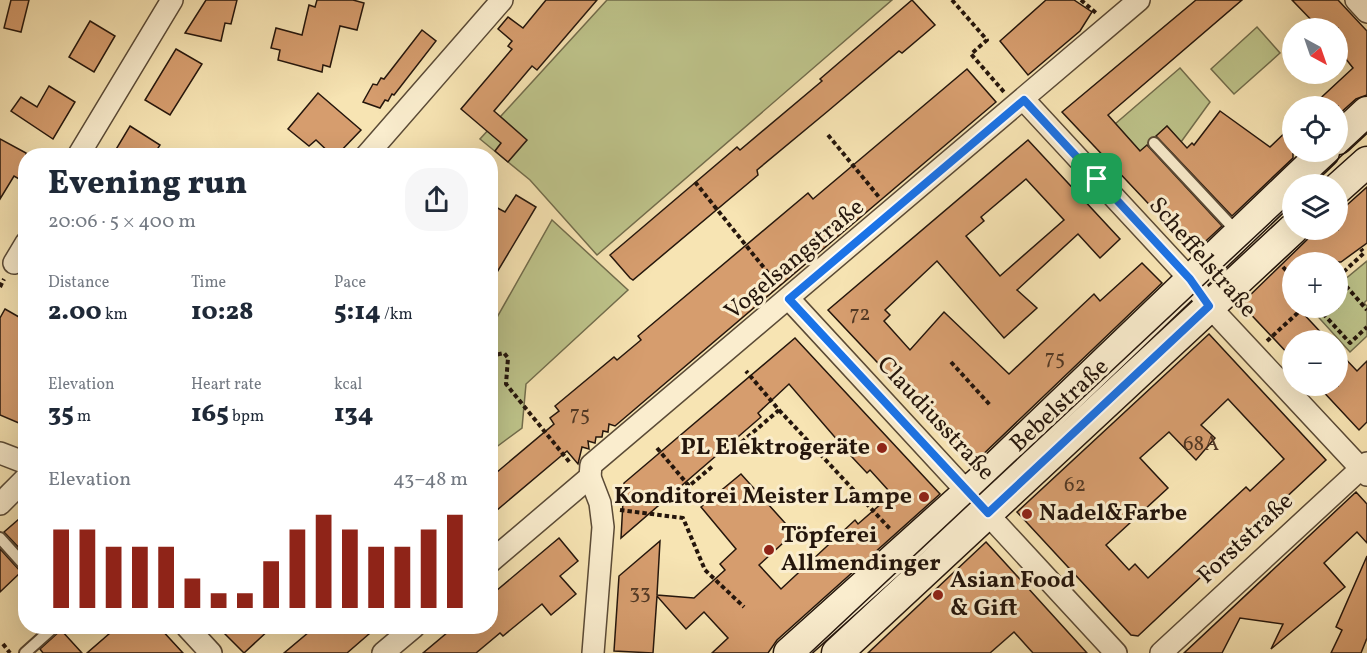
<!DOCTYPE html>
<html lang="en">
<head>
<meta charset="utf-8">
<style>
	:root { --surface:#fff; --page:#f6f6f7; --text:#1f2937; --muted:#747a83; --accent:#8f2418 }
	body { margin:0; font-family:Vollkorn,serif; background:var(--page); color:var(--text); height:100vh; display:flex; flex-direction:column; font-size:22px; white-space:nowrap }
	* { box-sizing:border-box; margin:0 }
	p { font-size:20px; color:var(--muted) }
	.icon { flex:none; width:33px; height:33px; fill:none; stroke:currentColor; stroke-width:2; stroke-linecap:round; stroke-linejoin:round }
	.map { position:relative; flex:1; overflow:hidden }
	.panel { position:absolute; left:18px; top:148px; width:480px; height:486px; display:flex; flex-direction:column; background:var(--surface); border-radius:24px; box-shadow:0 6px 24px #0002 }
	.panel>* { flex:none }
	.needle { width:39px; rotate:140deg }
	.fabs { position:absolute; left:1282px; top:18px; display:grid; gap:12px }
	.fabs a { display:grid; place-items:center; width:66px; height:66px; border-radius:50%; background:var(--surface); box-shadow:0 6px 24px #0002; font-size:30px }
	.pin { position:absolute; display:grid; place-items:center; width:51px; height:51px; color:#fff; margin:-26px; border-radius:12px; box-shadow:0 3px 9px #0006 }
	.round { display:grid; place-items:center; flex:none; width:63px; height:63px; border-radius:24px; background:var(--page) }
	.overview { display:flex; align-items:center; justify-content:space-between; height:102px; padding:0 30px }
	h1 { font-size:33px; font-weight:800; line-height:45px }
	.metrics { display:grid; grid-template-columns:repeat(3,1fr); gap:9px; height:102px; padding:6px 30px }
	.metrics div { display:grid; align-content:center }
	.metrics b { font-size:26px; font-weight:800 }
	.metrics small { font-size:16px; font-weight:400 }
	.metrics p { font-size:16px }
	.chart { height:168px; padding:12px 30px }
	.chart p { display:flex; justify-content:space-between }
	.chart svg { width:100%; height:108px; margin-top:6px; stroke:var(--accent); stroke-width:6 }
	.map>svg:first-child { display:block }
</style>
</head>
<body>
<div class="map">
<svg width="1367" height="653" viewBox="0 0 1367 653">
	<rect width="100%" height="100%" fill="#f7e4b3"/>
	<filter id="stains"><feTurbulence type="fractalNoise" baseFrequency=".00333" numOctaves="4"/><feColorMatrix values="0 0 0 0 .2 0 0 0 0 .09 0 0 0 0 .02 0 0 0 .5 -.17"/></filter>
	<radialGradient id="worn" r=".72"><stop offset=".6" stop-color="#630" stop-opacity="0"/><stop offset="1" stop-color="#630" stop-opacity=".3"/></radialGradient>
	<g fill="#bec48b" stroke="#726d4c" stroke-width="1.5">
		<path d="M607 0H892L597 255 530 180 480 139Z"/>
		<path d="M1257 27 1280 53 1234 94 1211 69Z"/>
		<path d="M1180 68 1210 102 1181 142 1167 126 1141 152 1115 124Z"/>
		<path d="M552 220 628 290 526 384 522 428 491 451V328Z"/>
		<path d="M1367 261V300L1364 303 1367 306V336L1350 352 1311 309 1338 308V285Z"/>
	</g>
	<g fill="#d69d6e" stroke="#25160c" stroke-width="1.5" fill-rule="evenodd">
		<path d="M11 0H29L21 32 4 28Z"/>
		<path d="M206 0H237L231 24 225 23 221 41 185 33Z"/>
		<path d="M317 0H353L364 3 357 30 340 26 330 67 323 65 322 72 278 60 280 50 271 48 276 28 302 35 309 5 315 7Z"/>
		<path d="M546 0H597L537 70 532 66 494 111 527 140 508 162 495 151 501 143 461 109 512 49 508 46 512 41 498 29 508 17 523 28Z"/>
		<path d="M912 0 935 25 902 53 899 51 828 111 757 170 758 175 633 280 630 278 610 255 737 147 740 150 822 81 820 79Z"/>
		<path d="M1046 0H1074L1092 12 1080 31 1028 75 1000 41Z"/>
		<path d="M1196 0H1242L1108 115 1140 151 1147 145 1222 226 1194 252 1062 112Z"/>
		<path d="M1292 0H1338L1367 31V95L1356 99 1338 115V106H1312L1353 68 1338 49V28H1319Z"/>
		<path d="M90 21 115 36 94 72 69 57Z"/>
		<path d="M422 30 436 41 394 95 392 94 388 101 385 100 380 108 363 102 373 84 377 85 381 78 384 79Z"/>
		<path d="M176 49 202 64 170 115 145 100Z"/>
		<path d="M967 69 996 102 615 426 609 424 608 432 603 431 602 437H596L595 443 588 441 589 449 582 447 578 464 567 451 490 516V478L554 424 550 418 559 411 555 406 614 357 617 360 641 340 638 336 808 193 813 199Z"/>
		<path d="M49 86 75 102 53 139 11 111 21 97 37 107Z"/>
		<path d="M318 93 361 130 336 156H333L316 140 309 146 288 129Z"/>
		<path d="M1220 111 1270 147 1293 125V158L1232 216 1156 136 1167 126 1187 148 1192 143 1194 145Z"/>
		<path d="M130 126 160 145 153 156H112Z"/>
		<path d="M0 139 26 153V183L14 176 0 199Z"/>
		<path d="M1028 140 1120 239 1100 258 1078 234 1017 290 1037 308 1004 338 937 261 885 310 890 315 884 321 910 350 944 312 1009 374 1094 294 1100 301 1142 263 1162 283 973 464 828 310ZM1026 179 1064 220 1000 276 966 236 984 221 981 217Z"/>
		<path d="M1367 187V243L1341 262H1293V308H1298L1328 340H1293V359L1241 304 1317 230H1338V213Z"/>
		<path d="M516 195 536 207 490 284V204L505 212Z"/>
		<path d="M5 309 26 321V426L0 415V318Z"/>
		<path d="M1209 334 1326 460 1138 636 1131 635 1017 512ZM1228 399 1284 459 1250 491 1246 487 1148 578 1135 564 1129 570 1106 545 1168 488 1140 458 1169 432 1196 460 1215 438 1201 425Z"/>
		<path d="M795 338 940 494 777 640 768 653H712L728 638 704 612 686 629 657 596 653 653 614 651 619 576 660 541 657 595 694 598 725 570 720 564 736 549 701 507 741 474 794 533 759 565 781 589 855 520 858 524 882 503 879 501 889 491 870 470 867 473 852 457 789 384 758 413 761 417 621 538 624 483Z"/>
		<path d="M1338 351 1357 371 1367 361V422L1359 430 1318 386H1338Z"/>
		<path d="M1356 492 1367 504V543L1357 532 1324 563 1345 587 1271 649 1283 624 1240 618 1222 653H1184Z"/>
		<path d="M26 513V555L4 532Z"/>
		<path d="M559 538 578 561 560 576 576 594 551 615 542 604 503 636 500 633 476 653H423L454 627H490V596Z"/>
		<path d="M986 542 1087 653H1033L1014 632 990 653H868Z"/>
		<path d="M0 549 21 572 0 592Z"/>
		<path d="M1367 556V638L1361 653H1331L1342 630 1336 627Z"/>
		<path d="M117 627H159L183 653H87Z"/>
		<path d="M218 627H272L244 653Z"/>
		<path d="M315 627H377L347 653H284Z"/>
		<path d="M61 630 82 653H43L40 649Z"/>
	</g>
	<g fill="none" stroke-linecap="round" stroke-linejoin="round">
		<defs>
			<g id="lane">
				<path d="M1154 143 1238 233"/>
				<path d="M0 538 26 567"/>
				<path d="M25 653 54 627"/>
			</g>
			<g id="street">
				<path d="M1356 0 1367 12"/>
				<path d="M1024 100 1190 279 1209 306 1367 475"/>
				<path d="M78 156 172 0"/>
				<path d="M366 156 502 0"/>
				<path d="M14 263 26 243"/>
				<path d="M789 299 1116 653"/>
				<path d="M0 453 26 463"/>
				<path d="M590 477 600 503 603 527 593 653"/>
				<path d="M0 504 26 478"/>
				<path d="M490 562 590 477 591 465 1139 0"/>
				<path d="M187 627 211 653"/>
				<path d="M383 653 414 627"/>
				<path d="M1161 653 1367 463"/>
			</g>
			<g id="secondary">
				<path d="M1338 139 1367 112"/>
				<path d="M1338 188 1367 162"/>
				<path d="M789 653 984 478 1324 152"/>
				<path d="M837 653 1293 229"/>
			</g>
		</defs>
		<use href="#lane" stroke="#5a4a36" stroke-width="14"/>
		<use href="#street" stroke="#5a4a36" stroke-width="24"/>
		<use href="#secondary" stroke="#25160c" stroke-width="33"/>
		<g stroke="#25160c" stroke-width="4" stroke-dasharray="4.5 3" stroke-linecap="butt">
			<path d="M952 0 987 40 971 54 1004 92"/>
			<path d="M1081 0 1096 13"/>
			<path d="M828 135 879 197"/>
			<path d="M695 182 777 284"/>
			<path d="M1283 267 1293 278"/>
			<path d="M1338 277 1364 253 1361 249"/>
			<path d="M1346 286 1367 310"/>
			<path d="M0 287 4 279"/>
			<path d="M1318 308 1350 343 1367 327"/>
			<path d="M1267 341 1303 308"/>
			<path d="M490 356 504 353 508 358 506 384 571 464"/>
			<path d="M951 362 990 405"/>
			<path d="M779 410 891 530"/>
			<path d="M736 447 779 410 746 371"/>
			<path d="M657 448 689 486 714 465"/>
			<path d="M620 510 683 518 705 570 744 607"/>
			<path d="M3 644 10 653"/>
		</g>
		<use href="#lane" stroke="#faedce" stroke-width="10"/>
		<use href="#street" stroke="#faedce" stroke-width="21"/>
		<use href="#secondary" stroke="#faedce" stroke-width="30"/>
		<g stroke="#25160c" stroke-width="1.5">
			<path d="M1311 184 1367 132"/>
			<path d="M810 653 1293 201"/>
		</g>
	</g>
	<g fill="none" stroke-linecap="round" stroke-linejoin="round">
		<defs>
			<path id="route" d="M1024 100 1190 279 1209 306 988 513 789 299Z"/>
		</defs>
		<use href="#route" stroke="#fff" stroke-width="12"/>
		<use href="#route" stroke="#1a73e8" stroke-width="8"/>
	</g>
	<g fill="#8f2418" stroke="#faedce" stroke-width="2">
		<circle cx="882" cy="448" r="6"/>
		<circle cx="924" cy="497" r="6"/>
		<circle cx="1027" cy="514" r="6"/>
		<circle cx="769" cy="550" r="6"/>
		<circle cx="938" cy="595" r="6"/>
	</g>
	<g text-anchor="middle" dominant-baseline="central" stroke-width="6" stroke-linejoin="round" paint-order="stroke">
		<g font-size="21" fill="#513824">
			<text x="860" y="314">72</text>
			<text x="1055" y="358">75</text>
			<text x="580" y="414">75</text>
			<text x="1201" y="444">68A</text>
			<text x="1075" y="485">62</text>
			<text x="640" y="592">33</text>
		</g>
		<g font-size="24" fill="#25160c" stroke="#faedce">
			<text transform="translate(1202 258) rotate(49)">Scheffelstraße</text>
			<text transform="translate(795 260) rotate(-40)">Vogelsangstraße</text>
			<text transform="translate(1060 406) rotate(-43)">Bebelstraße</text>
			<text transform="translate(935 419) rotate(47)">Claudiusstraße</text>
			<text transform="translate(1246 539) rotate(-43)">Forststraße</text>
		</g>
		<g font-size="24" font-weight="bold" fill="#25160c" stroke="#faedce" text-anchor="start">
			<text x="870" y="448" text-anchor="end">PL Elektrogeräte</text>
			<text x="912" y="497" text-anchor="end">Konditorei Meister Lampe</text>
			<text x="1039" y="514">Nadel&amp;Farbe</text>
			<text x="781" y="536">Töpferei<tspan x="781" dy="28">Allmendinger</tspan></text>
			<text x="950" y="581">Asian Food<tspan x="950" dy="28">&amp; Gift</tspan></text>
		</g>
	</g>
	<rect width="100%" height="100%" filter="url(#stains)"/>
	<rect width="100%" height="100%" fill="url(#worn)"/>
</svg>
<div class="fabs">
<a><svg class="needle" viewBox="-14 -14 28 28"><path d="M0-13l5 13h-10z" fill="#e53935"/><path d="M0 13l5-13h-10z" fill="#747a83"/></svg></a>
<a><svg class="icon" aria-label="locate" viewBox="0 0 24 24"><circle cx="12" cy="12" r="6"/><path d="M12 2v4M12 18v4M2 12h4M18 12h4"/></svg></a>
<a><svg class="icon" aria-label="layers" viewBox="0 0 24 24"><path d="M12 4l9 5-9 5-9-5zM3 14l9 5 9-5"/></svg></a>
<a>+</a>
<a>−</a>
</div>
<div class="pin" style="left:1097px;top:179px;background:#1e9e55"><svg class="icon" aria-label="arrive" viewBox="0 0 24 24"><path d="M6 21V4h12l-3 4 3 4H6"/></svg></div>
<section class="panel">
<div class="overview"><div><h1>Evening run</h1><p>20:06 · 5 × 400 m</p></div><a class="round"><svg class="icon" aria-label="share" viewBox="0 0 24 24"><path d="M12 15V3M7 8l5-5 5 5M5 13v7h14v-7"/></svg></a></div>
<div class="metrics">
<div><p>Distance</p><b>2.00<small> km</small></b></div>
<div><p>Time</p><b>10:28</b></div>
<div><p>Pace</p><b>5:14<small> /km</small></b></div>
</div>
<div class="metrics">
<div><p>Elevation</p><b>35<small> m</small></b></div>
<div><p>Heart rate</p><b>165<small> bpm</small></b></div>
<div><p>kcal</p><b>134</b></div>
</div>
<div class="chart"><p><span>Elevation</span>43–48 m</p>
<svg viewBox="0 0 160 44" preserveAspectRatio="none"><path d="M5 44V12M15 44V12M25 44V19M35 44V19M45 44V19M55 44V32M65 44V38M75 44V38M85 44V25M95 44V12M105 44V6M115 44V12M125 44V19M135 44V19M145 44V12M155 44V6"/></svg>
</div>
</section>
</div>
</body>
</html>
